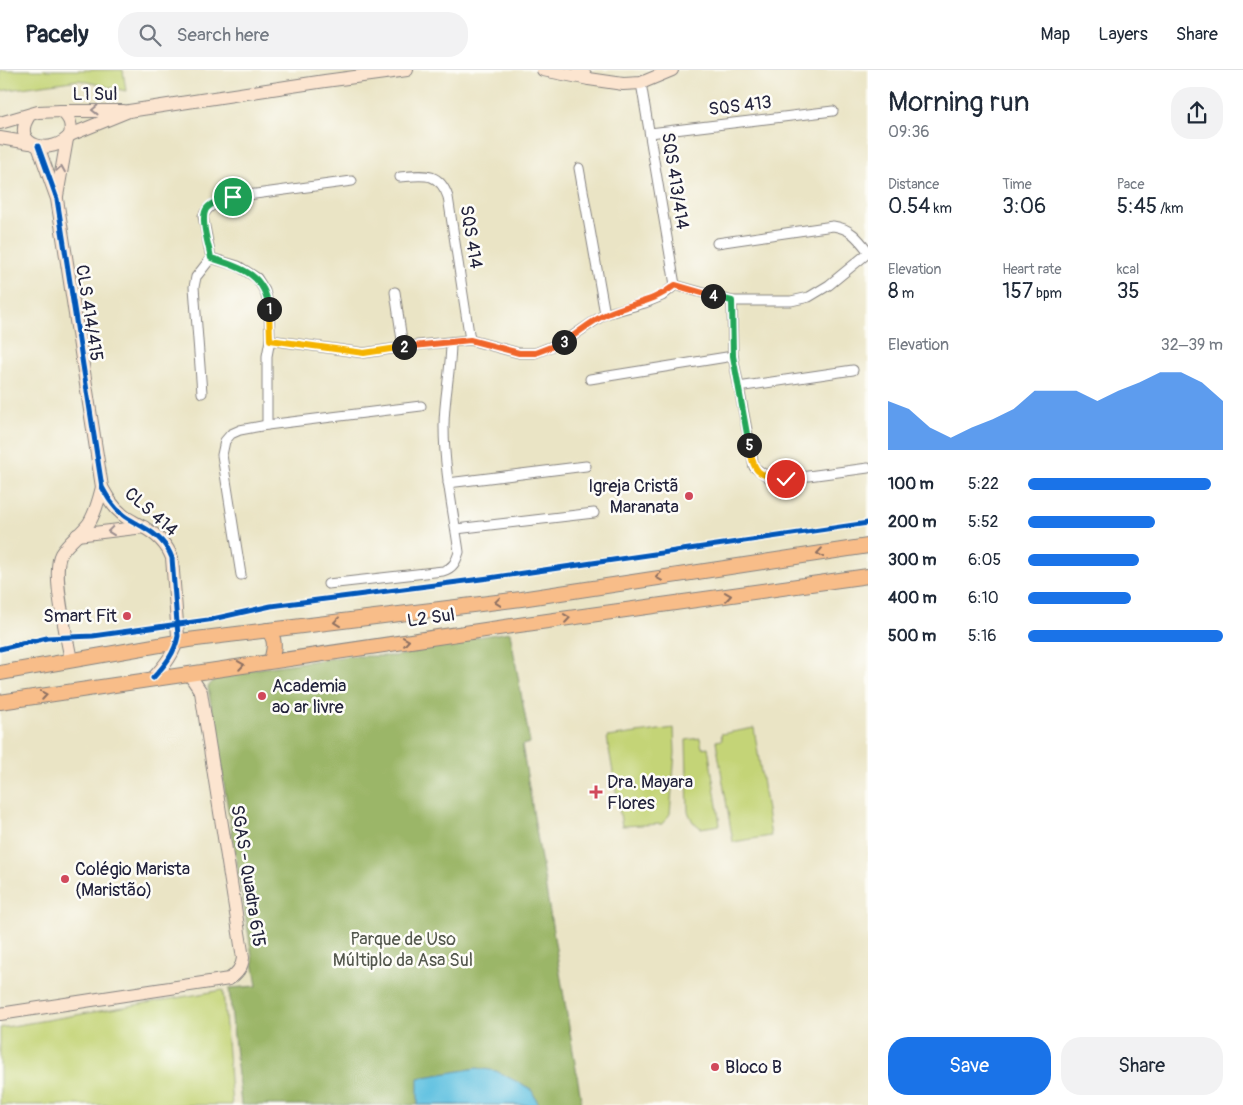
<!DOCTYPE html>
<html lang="en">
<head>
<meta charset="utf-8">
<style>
	:root { --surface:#fff; --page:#f2f2f3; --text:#1f2937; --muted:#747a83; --line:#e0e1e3; --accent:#1a73e8 }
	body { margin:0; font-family:Pangolin,sans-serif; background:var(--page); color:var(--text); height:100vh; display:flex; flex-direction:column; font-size:19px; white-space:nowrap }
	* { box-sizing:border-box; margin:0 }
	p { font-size:16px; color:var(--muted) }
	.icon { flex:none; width:28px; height:28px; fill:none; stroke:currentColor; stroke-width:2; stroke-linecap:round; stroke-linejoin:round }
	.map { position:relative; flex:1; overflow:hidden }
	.side { display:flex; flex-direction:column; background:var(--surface); width:375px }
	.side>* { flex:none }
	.pin { position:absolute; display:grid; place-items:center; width:42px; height:42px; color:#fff; margin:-21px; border:2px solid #fff; border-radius:50%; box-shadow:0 1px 5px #0007 }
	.km { position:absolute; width:25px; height:25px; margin:-12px; border-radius:50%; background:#222; color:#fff; font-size:14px; line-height:25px; text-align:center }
	.round { display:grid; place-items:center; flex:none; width:52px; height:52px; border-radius:20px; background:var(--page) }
	.summary { display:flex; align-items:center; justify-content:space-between; height:85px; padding:0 20px }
	h1 { font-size:28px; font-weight:600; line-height:38px }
	.metrics { display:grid; grid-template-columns:repeat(3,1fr); gap:8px; height:85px; padding:5px 20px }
	.metrics div { display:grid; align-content:center }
	.metrics b { font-size:21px; font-weight:600 }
	.metrics small { font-size:14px; font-weight:400 }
	.metrics p { font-size:14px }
	.chart { height:140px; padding:10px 20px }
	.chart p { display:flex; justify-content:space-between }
	.chart svg { width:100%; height:90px; margin-top:5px; fill:var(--accent); opacity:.7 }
	.button { display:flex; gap:10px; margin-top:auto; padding:10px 20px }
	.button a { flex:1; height:58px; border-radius:20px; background:var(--accent); color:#fff; font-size:20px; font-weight:600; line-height:58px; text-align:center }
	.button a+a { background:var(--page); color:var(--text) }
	ul { padding:0 20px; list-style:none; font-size:16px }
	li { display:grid; grid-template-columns:80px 60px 1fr; align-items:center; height:38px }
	li i { height:12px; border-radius:6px; background:var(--accent) }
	header { display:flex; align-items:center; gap:30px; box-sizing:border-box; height:70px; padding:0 25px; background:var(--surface); border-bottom:1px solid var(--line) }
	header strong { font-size:24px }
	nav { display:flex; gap:28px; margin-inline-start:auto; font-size:18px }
	.search { width:350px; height:45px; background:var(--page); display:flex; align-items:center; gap:12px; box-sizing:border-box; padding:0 18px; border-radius:20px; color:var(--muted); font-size:19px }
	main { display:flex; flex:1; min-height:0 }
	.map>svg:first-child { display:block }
</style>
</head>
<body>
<header>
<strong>Pacely</strong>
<div class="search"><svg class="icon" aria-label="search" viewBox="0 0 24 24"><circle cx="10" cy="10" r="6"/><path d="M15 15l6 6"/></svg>Search here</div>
<nav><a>Map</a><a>Layers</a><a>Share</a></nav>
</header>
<main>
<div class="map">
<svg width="868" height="1035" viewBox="0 0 868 1035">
	<rect width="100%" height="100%" fill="#fdfcf7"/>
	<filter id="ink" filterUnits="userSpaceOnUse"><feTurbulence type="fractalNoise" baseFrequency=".02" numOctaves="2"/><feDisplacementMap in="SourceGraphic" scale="10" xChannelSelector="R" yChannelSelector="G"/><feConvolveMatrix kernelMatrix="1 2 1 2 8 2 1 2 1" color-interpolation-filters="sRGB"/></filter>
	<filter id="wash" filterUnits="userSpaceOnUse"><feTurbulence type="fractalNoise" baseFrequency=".0096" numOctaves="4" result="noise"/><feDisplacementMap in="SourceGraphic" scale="20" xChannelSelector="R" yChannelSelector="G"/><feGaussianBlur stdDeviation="1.12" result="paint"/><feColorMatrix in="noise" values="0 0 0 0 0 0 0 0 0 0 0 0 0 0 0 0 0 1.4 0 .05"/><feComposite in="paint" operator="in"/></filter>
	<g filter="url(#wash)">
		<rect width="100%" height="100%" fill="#eae4c5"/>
		<g fill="#c4d477" stroke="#737b59">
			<path d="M0 0H123L126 21 79 10 0 21Z"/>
			<path d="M674 658 675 683 670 744 662 754 622 756 607 667Z"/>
			<path d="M754 658 771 766 733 772 716 671 722 670 721 664Z"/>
			<path d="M700 668 702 678 708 677 720 755 701 758 693 752 688 742 686 670Z"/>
			<path d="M223 920 232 1035H0V958Z"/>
		</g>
		<path fill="#9bb668" stroke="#5e6c52" d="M510 562 530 673 522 675 582 1035H241L229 918 257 916 208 617 219 604 348 586H396L421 581 443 572Z"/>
		<path fill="#63c2e1" stroke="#42728e" d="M477 998 496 1001 531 1019 539 1035H418V1008Z"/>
	</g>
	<g filter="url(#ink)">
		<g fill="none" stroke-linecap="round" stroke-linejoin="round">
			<defs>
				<g id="street">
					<path d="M641 13 675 215"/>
					<path d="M650 63 833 41"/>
					<path d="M579 98 605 244"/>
					<path d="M400 107C423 105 439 101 448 127L470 270"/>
					<path d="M717 173 833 156C850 158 858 168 868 181"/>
					<path d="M675 215 732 231H791L809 227 829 215 868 183"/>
					<path d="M395 222 403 277"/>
					<path d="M732 231 733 286 754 397 768 407 786 409 868 398"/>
					<path d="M270 270 364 283 418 275 470 270 519 283H535L565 271 605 244 645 233 662 226 675 215"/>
					<path d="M590 309 733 286"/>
					<path d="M738 317 853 300"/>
					<path d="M202 323 194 217 196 207 211 188"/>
					<path d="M267 355V286L270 270 269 237 265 221 257 208 238 196 211 188 203 146C210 133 220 131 233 127L352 111"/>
					<path d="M448 413 586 396"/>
					<path d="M456 459 594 443"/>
					<path d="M241 505 222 385 225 371 231 364 240 360 267 355 421 336"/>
					<path d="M328 514 443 501C453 498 456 492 459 482 453 440 444 399 444 356 444 328 451 301 451 272"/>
				</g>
				<g id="secondary">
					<path d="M543 0 589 9"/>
					<path d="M580 0 589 9 623 14 641 13 672 0"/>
					<path d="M61 41H124"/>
					<path d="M0 53 38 42 61 41C70 48 72 54 70 65 53 87 9 76 29 46"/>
					<path d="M70 65 129 41 325 11 407 0"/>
					<path d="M0 68 30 73"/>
					<path d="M38 76 57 129 102 417C108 428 113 437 123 445 129 450 137 453 143 457 156 464 167 474 172 488L178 566C175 583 165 595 153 608"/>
					<path d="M57 126 67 69"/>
					<path d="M77 465 144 457"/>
					<path d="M71 590C67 568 51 502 61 484 68 472 81 464 89 453 96 442 99 429 102 417"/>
					<path d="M0 944 229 909C237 904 242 898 243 888L201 622 189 604"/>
				</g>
				<g id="primary">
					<path d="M267 560C277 569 274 579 271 591"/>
					<path d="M0 603 188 570 521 529 868 476"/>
					<path d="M0 632 519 555 868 506"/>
				</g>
			</defs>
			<use href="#street" stroke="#868380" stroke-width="11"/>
			<use href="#secondary" stroke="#868380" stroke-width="14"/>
			<use href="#primary" stroke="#868380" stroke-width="16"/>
			<use href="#street" stroke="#fff" stroke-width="9"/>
			<use href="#secondary" stroke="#fce5d0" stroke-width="12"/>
			<use href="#primary" stroke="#f8bd89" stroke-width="14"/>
			<defs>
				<g id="cycleway">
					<path d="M38 76 57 129 102 417C108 428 113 437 123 445 129 450 137 453 143 457 156 464 167 474 172 488L178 566C175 583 165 595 153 608"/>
					<path d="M0 579 47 568 93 566 179 554 208 550 271 536 489 508 868 453"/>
				</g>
			</defs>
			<use href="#cycleway" stroke="#fdfcf7" stroke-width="8"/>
			<use href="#cycleway" stroke="#0057b8" stroke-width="5"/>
		</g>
		<defs><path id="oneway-chevron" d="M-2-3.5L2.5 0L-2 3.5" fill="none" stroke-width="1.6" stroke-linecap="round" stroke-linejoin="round" transform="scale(1.25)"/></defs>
		<g stroke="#9a8d8d">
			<use href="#oneway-chevron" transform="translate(95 40) rotate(179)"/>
			<use href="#oneway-chevron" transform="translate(61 99) rotate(-81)"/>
			<use href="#oneway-chevron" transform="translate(111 461) rotate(173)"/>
		</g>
		<g stroke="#8d7062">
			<use href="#oneway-chevron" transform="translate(820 483) rotate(172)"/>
			<use href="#oneway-chevron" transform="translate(659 507) rotate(171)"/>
			<use href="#oneway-chevron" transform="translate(728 526) rotate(-8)"/>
			<use href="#oneway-chevron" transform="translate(498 532) rotate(173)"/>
			<use href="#oneway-chevron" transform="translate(567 548) rotate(-8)"/>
			<use href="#oneway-chevron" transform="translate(337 552) rotate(173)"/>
			<use href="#oneway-chevron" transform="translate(406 571) rotate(-8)"/>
			<use href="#oneway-chevron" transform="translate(241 595) rotate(-9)"/>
			<use href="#oneway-chevron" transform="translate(44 625) rotate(-9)"/>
		</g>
	</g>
	<g fill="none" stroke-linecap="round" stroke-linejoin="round" filter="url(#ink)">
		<defs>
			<path id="split-1" d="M233 127C225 129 213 131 207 138 199 147 209 176 211 188 242 198 265 204 269 239"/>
			<path id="split-2" d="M269 239 270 270 364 283 404 277"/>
			<path id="split-3" d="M404 277 470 270 519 283H535L564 272"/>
			<path id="split-4" d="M564 272C579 263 592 250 607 244 634 232 651 234 675 215L713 226"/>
			<path id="split-5" d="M713 226 732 231 733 286 749 375"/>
			<path id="split-6" d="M749 375C754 403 757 406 786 409"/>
		</defs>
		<use href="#split-1" stroke="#fff" stroke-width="10"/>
		<use href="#split-2" stroke="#fff" stroke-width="10"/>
		<use href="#split-3" stroke="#fff" stroke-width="10"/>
		<use href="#split-4" stroke="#fff" stroke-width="10"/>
		<use href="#split-5" stroke="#fff" stroke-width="10"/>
		<use href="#split-6" stroke="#fff" stroke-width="10"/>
		<use href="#split-1" stroke="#22a559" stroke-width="6"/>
		<use href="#split-2" stroke="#f5b400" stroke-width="6"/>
		<use href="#split-3" stroke="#f0652b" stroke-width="6"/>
		<use href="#split-4" stroke="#f0652b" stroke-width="6"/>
		<use href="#split-5" stroke="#22a559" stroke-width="6"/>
		<use href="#split-6" stroke="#f5b400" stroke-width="6"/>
	</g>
	<g fill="#d1495b" stroke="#fdfcf7" stroke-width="2">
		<circle cx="689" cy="426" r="5"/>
		<circle cx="127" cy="546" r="5"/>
		<circle cx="262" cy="626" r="5"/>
		<path d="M593.5 714.5h5v5h5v5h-5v5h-5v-5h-5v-5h5z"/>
		<circle cx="65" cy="809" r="5"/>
		<circle cx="715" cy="997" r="5"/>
	</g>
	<g text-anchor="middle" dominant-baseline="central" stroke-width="5" stroke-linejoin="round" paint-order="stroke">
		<g font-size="18" fill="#22223b" stroke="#fdfcf7">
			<text x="95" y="24">L1 Sul</text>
			<text transform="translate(740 36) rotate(-7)">SQS 413</text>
			<text transform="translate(675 111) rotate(81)">SQS 413/414</text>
			<text transform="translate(471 167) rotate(81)">SQS 414</text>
			<text transform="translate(89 243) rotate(81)">CLS 414/415</text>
			<text transform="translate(151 442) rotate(41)">CLS 414</text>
			<text transform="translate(431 548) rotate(-8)">L2 Sul</text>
			<text transform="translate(248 806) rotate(81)">SGAS - Quadra 615</text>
		</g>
		<g font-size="18" fill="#22223b" stroke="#fdfcf7" text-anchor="start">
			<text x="679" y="416" text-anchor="end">Igreja Cristã<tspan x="679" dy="21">Maranata</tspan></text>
			<text x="117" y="546" text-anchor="end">Smart Fit</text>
			<text x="272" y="616">Academia<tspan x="272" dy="21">ao ar livre</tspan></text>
			<text x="607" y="712">Dra. Mayara<tspan x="607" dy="21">Flores</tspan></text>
			<text x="75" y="799">Colégio Marista<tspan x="75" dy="21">(Maristão)</tspan></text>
			<text x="725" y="997">Bloco B</text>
		</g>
		<g font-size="18" fill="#53574d" stroke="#fdfcf7">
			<text x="403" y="869">Parque de Uso<tspan x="403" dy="21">Múltiplo da Asa Sul</tspan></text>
		</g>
	</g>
</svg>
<div class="pin" style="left:233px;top:127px;background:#1e9e55"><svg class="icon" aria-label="arrive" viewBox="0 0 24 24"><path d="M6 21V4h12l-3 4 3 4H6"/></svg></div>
<div class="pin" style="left:786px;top:409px;background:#d93025"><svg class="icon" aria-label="check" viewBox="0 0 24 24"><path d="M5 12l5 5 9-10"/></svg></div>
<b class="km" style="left:269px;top:239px">1</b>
<b class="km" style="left:404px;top:277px">2</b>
<b class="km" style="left:564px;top:272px">3</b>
<b class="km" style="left:713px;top:226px">4</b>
<b class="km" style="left:749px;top:375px">5</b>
</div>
<section class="side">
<div class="summary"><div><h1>Morning run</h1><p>09:36</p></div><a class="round"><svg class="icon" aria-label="share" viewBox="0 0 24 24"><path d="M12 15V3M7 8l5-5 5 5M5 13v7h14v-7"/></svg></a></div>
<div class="metrics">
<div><p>Distance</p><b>0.54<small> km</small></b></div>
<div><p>Time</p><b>3:06</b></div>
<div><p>Pace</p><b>5:45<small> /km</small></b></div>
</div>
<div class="metrics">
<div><p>Elevation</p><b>8<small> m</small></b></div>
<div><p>Heart rate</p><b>157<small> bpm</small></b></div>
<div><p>kcal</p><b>35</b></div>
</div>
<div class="chart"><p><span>Elevation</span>32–39 m</p>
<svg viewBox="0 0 160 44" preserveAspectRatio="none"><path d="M0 44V20L10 24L20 33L30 38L40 33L50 29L60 24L70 15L80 15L90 15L100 20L110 15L120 11L130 6L140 6L150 11L160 20V44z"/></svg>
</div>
<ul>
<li><b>100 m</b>5:22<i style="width:94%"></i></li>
<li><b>200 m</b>5:52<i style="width:65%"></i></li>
<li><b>300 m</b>6:05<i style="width:57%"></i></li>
<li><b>400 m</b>6:10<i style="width:53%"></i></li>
<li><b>500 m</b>5:16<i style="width:100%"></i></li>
</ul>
<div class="button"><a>Save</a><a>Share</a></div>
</section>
</main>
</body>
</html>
